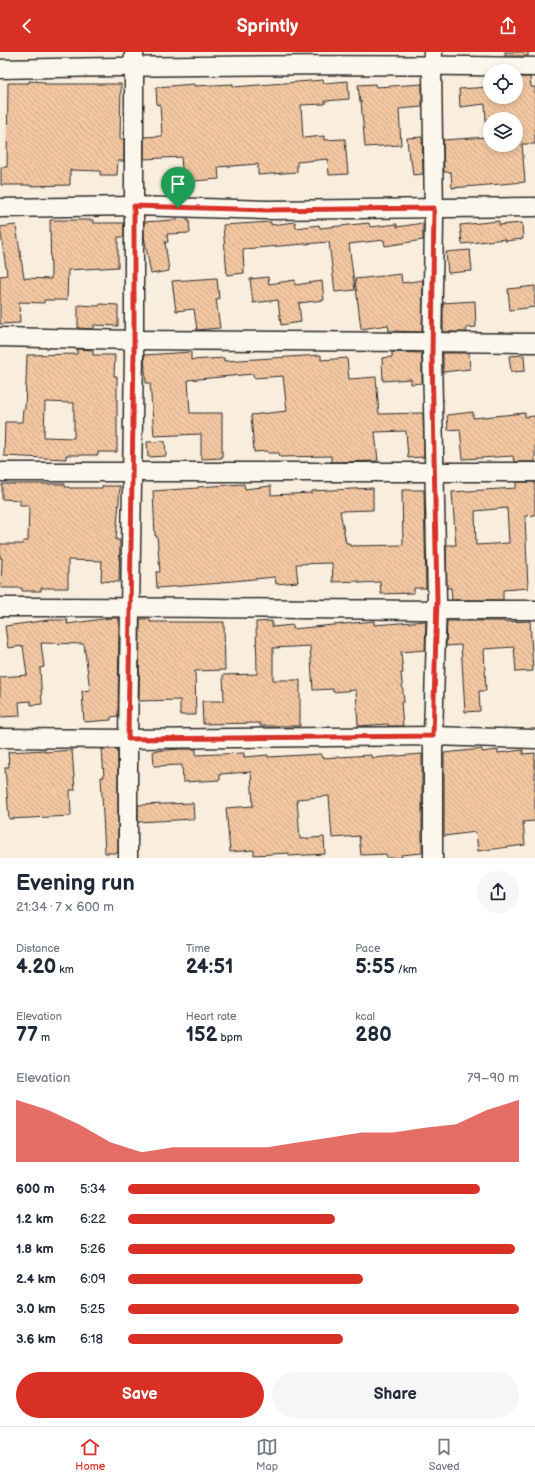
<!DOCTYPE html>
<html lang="en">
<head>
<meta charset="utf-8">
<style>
	:root { --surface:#fff; --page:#f6f6f7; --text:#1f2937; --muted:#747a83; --line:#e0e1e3; --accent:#d93025 }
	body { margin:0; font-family:"Balsamiq Sans",sans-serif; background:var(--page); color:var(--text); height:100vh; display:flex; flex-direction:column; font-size:15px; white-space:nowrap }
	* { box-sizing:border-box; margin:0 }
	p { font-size:13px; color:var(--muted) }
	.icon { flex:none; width:22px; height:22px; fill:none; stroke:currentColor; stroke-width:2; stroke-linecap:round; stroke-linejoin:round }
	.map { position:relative; height:806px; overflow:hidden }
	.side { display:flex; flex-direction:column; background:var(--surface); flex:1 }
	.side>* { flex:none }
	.buttons { position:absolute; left:483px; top:12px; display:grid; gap:8px }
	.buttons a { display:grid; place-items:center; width:40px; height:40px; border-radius:50%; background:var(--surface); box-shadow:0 2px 6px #0003; font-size:20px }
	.pin { position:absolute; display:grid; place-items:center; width:34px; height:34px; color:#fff; margin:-41px -17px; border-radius:50% 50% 50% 0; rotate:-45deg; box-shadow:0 0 4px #0007 }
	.pin .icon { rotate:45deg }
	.round { display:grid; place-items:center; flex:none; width:42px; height:42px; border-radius:21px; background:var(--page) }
	.summary { display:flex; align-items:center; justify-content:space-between; height:68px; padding:0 16px }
	h1 { font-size:22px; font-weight:800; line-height:30px }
	.stats { display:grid; grid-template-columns:repeat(3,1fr); gap:6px; height:68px; padding:4px 16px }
	.stats div { display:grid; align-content:center }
	.stats b { font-size:20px; font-weight:800 }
	.stats small { font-size:11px; font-weight:400 }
	.stats p { font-size:11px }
	.chart { height:112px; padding:8px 16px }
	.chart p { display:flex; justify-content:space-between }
	.chart svg { width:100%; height:72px; margin-top:4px; fill:var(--accent); opacity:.7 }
	.action { display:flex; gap:8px; margin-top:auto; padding:8px 16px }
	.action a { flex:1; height:46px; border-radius:24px; background:var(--accent); color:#fff; font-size:16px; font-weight:800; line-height:46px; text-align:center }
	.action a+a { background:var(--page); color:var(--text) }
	ul { padding:0 16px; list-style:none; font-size:13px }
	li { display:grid; grid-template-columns:64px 48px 1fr; align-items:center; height:30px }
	li i { height:10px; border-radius:5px; background:var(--accent) }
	header { display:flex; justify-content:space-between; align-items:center; height:52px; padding:0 16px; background:var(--accent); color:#fff; font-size:18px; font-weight:800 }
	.dock { display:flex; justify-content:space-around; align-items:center; height:56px; border-top:1px solid var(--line); background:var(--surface); font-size:11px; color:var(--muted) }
	.dock a { display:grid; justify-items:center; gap:2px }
	.dock .current { color:var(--accent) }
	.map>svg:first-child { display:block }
</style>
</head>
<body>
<header><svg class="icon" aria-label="back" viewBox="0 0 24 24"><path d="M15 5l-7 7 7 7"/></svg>Sprintly<svg class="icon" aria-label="share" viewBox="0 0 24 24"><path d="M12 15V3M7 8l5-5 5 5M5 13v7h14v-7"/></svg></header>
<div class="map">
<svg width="535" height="806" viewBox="0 0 535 806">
	<defs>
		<pattern id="building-back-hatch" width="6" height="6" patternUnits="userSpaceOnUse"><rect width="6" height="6" fill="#f2c7a1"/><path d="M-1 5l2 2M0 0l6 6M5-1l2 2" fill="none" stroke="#d0ab8b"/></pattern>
	</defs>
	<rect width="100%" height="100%" fill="#f9eddd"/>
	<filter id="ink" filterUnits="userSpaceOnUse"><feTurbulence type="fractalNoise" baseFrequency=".025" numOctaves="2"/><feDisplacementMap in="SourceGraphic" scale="8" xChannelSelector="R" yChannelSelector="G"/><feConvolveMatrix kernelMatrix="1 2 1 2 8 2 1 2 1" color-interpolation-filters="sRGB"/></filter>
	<g filter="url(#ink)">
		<g fill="url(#building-back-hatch)" stroke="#2b2b2b" fill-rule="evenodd">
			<rect x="505" y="0" width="23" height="4"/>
			<path d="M516 25H530L531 35H535V92H522L525 130 452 136 451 120H444L443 88 487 85 485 52 460 55 459 37 490 35V45H516ZM490 67H516V93H490Z"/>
			<path d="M323 28 324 31 348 29 349 47 325 49V52L301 53 303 86 324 84V88L345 87 348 122 329 123 328 107 297 110V120L258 123V112L218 115 219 127 183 130 181 105 144 107V85L162 84 160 52 157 53 156 35 194 32V34L233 32V35Z"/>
			<path d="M29 29 45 30 44 32H121L120 87H124V109H118L117 123H100V119L70 118V133L29 134V133H1V115H7L8 31H29Z"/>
			<path d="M375 32 376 35 422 32V55L399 57 401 93 365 95 361 49 360 50 358 33Z"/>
			<path d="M422 85 423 122 413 123 411 107H409L407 86Z"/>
			<path d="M189 167 190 181 167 182 168 190H165L169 219 151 222 144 184V170Z"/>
			<path d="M50 168H93V171H124V185H118V215L68 218 67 248H44V251L19 250 20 271 0 272V224L7 223 0 175 16 173 24 226 51 227Z"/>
			<path d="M499 169V173L522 171 523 187 505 189V187L462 192 460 173Z"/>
			<path d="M271 170V173L295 170 296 176 319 173 320 176 369 171 370 175 397 172V175L423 171V188L385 194 384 188 349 192 355 238 335 240 329 190 243 197 244 221 227 223 223 173Z"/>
			<path d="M470 198 472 219 448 221 446 200Z"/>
			<path d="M401 222 402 231 423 228 422 280 389 279 388 273 361 277 355 227Z"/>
			<path d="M268 225 269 232 295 228V233L322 229 324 248 299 251 301 270 281 273 278 248 253 251 250 227Z"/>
			<path d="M217 226 219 247H216L220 276 197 278 194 257 176 259 172 229Z"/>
			<path d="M535 234V255L510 258 508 237Z"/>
			<path d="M475 249 476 275 466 276 467 280H443V251Z"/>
			<path d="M100 252 118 253V274L94 273V277L78 276V253L99 254Z"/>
			<path d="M77 297 93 298V303H115L114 324H117V400H98V403H66V407L4 404 5 370H22L23 357H25L27 303 77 302ZM45 350 74 351V386L44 385Z"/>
			<path d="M191 300V308L224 306V309L321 303V308L347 306 349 327 376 325 379 362 423 361 424 405 408 406 406 379 375 380 378 409 331 410V404L280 405 279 401H268V399L254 400 251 363 287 359 283 324 254 326 253 322 188 328 190 361H222V406L201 407V382L154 384 150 331H146L144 303Z"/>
			<path d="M392 300 422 301V331L411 332V327L383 329 382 306 392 305Z"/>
			<path d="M443 301H469L470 317 443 320Z"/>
			<path d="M524 303 525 319 511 320 509 304Z"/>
			<path d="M473 360V366L525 361V365L535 364V410H514L513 404 463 407 460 377 448 378 447 363Z"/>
			<path d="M165 389 166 404 148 405 147 390Z"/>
			<path d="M516 430H535V463L525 464 528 536 503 538V548H452L451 536H447L446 493H456L452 440 516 436ZM507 456 509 491 476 493 475 459Z"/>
			<path d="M2 432H65V435H69V436H102V434H120L116 488H120L119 530 101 529 102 509 68 508V536H41V539H22V536H1L2 506H0V492H23L24 489H28L29 453H20V448L2 447Z"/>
			<path d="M244 432 245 437 271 434V443L312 441V439L373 436V458L340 459 346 491H349L350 494 403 493 402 438H424L426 536H414V541L381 542 380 530 359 531V529L333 530 332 511 296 512 298 530 276 532 275 525 222 530V531L157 536 156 520H160L157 484H155L153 439 198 436V435Z"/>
			<path d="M110 566H119L118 664 111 665V668L84 670 82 639 90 638 84 592 41 591 44 615 40 616 42 652 31 653V649L19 650 20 664 0 665V625L27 623 23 594 8 596 5 574 49 568H68L67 572Z"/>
			<path d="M140 567H150V570H224L225 618 195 619 196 663H180V648L139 649Z"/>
			<path d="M272 569V575L293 573V577L374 569V573L426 569 425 598 401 600 403 621H401L404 650H401L403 674H388V672L358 674 356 638 333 640V637L313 638 310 594 273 596V628H300V674H260V671L203 672 202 649H224L223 623 257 622 256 570Z"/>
			<path d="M447 569H504V570L530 569 533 619 516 620 514 595 484 597 486 639H479L480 659 465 660 461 593 446 594Z"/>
			<path d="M102 697H118V801H105L101 725H104Z"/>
			<path d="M180 697H196V703L244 701V705L268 703V705L321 702 322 706 371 703 372 706 422 702V801L401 803 402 806H387L386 802 361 803 359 784 332 786 329 744 297 747 300 787 324 785 325 802 289 804V801L254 803V798L230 800 226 756 253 754 251 720 220 722V728L183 730 182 713 154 714 153 699Z"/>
			<path d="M482 697V700L498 698V701L523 698V702L535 701V769L523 770 525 793 478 799 476 780 444 784V701Z"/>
			<path d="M45 698V700L72 698 75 738H70L71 764 9 767 5 715H9L8 700Z"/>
			<path d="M193 751 194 767 138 770V753Z"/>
		</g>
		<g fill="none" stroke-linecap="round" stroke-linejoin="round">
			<defs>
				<g id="minor">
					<path d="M0 17C178 13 357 12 535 15"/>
					<path d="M0 156 134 154 266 158 535 155"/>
					<path d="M0 285 134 288 535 291"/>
					<path d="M0 420H535"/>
					<path d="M0 555C178 554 357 559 535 558"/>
					<path d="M0 686 128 687 433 684 535 687"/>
					<path d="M128 806V687L134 301V0"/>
					<path d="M433 806V684L437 548 432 303 434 166 432 16 433 0"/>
				</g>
			</defs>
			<use href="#minor" stroke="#2b2b2b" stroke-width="21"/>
			<use href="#minor" stroke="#fbf7ec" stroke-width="18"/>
		</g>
	</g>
	<g fill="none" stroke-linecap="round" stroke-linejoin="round" filter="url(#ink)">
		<defs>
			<path id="route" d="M134 154 266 158 434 156 432 303 437 548 433 684 128 687 134 301Z"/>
		</defs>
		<use href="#route" stroke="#fff" stroke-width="8"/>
		<use href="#route" stroke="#d93025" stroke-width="5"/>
	</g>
</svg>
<div class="buttons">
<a><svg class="icon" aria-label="locate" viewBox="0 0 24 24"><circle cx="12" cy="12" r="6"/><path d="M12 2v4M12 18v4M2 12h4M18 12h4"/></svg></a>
<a><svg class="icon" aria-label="layers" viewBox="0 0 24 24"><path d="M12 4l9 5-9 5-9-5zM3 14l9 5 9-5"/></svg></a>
</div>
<div class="pin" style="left:178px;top:156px;background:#1e9e55"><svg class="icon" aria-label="arrive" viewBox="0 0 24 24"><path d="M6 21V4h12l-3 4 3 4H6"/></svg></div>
</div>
<section class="side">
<div class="summary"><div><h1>Evening run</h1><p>21:34 · 7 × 600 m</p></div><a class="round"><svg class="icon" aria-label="share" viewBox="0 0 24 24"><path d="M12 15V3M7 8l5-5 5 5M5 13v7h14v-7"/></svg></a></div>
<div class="stats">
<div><p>Distance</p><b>4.20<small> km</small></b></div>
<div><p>Time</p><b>24:51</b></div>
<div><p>Pace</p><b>5:55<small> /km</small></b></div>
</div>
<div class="stats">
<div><p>Elevation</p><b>77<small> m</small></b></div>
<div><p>Heart rate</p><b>152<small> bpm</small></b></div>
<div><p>kcal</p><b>280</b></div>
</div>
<div class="chart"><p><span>Elevation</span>79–90 m</p>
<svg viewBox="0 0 160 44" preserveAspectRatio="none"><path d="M0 44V6L10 12L20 21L30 32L40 38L50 35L60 35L70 35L80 35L90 32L100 29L110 26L120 26L130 23L140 21L150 12L160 6V44z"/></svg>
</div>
<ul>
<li><b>600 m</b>5:34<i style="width:90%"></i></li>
<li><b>1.2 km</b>6:22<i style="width:53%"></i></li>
<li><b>1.8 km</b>5:26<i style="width:99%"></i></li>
<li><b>2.4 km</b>6:09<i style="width:60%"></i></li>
<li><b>3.0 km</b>5:25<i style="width:100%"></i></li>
<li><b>3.6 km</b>6:18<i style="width:55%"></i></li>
</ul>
<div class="action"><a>Save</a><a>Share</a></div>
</section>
<nav class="dock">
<a class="current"><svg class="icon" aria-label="home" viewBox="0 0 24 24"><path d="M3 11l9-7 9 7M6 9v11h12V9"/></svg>Home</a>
<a><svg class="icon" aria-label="map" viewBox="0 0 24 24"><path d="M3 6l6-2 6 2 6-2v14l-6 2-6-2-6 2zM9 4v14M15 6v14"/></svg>Map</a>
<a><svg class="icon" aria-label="saved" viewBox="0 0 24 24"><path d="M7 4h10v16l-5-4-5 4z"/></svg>Saved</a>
</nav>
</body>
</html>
